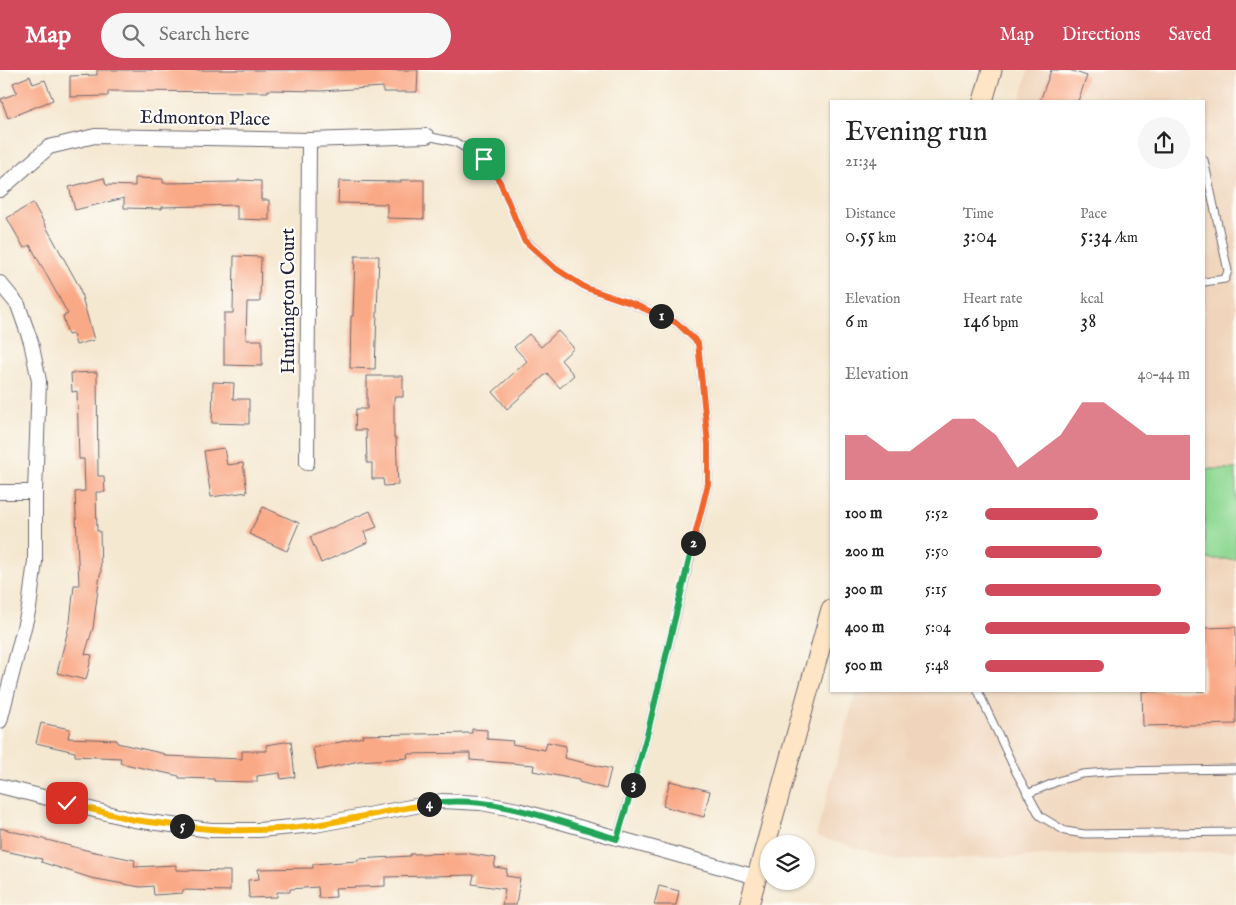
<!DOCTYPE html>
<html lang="en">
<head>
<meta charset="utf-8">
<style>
	:root { --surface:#fff; --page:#f6f6f6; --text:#222; --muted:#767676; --accent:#d1495b }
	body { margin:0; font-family:"IM FELL English",serif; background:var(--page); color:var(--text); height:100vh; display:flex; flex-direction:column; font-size:19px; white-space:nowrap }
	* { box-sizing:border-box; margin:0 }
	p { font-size:16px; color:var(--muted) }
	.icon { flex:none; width:28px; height:28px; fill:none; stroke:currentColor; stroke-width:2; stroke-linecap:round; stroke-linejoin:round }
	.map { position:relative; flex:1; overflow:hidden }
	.drawer { position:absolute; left:830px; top:30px; width:375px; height:592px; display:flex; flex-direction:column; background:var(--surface); border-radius:0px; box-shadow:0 1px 4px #0004 }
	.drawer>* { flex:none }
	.fabs { position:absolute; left:760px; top:765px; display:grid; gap:10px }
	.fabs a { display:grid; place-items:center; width:55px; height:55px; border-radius:50%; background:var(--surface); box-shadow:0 1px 4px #0004; font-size:25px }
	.pin { position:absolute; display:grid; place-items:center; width:42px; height:42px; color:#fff; margin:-21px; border-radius:10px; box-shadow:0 2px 8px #0006 }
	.km { position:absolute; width:25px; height:25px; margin:-12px; border-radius:50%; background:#222; color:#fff; font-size:14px; line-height:25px; text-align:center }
	.round { display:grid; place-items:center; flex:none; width:52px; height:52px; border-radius:26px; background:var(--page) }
	.summary { display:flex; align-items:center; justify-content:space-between; height:85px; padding:0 15px }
	h1 { font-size:28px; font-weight:600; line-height:38px }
	.stats { display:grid; grid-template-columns:repeat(3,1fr); gap:8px; height:85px; padding:5px 15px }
	.stats div { display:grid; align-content:center }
	.stats b { font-size:21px; font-weight:600 }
	.stats small { font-size:14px; font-weight:400 }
	.stats p { font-size:14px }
	.chart { height:140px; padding:10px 15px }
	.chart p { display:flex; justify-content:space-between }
	.chart svg { width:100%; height:90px; margin-top:5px; fill:var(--accent); opacity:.7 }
	ul { padding:0 15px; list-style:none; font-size:16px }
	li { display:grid; grid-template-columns:80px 60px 1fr; align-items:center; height:38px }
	li i { height:12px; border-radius:6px; background:var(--accent) }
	header { display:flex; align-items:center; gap:30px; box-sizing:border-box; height:70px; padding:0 25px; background:var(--accent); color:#fff }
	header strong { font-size:24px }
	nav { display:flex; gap:28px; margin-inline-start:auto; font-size:18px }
	.search { width:350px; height:45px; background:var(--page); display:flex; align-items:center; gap:12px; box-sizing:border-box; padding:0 18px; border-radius:28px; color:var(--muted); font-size:19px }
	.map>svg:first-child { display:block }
</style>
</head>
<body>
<header>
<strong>Map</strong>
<div class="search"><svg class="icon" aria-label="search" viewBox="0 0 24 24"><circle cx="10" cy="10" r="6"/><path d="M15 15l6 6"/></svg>Search here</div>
<nav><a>Map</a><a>Directions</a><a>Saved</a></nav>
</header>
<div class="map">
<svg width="1236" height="835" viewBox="0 0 1236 835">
	<rect width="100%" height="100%" fill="#fdfcf7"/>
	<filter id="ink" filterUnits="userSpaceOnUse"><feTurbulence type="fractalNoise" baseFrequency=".02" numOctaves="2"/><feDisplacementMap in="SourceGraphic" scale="10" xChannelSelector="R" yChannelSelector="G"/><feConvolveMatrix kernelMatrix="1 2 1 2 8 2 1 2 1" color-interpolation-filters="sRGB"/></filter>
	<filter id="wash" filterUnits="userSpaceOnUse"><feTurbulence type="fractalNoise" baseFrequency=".0096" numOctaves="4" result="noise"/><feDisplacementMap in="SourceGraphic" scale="20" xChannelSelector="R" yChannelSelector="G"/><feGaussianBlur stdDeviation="1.12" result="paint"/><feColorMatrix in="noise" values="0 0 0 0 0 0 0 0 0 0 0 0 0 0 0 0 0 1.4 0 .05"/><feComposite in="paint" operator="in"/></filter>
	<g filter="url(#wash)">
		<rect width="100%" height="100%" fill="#f5e8d1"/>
		<path fill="#f0d5bc" d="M1028 0H1236V781L896 790 816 766 856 621H1204V31H1020Z"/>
		<rect fill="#91d994" stroke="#5a7e68" x="1204" y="399" width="32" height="90"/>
		<g id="blocks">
			<g fill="#faa986">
				<path d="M97 0H418L417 22H383V17L321 21 268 20V22L108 21V26L70 27V6L97 5Z"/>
				<path d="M1051 0H1069L1087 6 1078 31H1040Z"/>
				<path d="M30 6 33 14 45 10 53 30 8 48 1 29 17 23 13 13Z"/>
				<path d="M104 108 106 115 135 116V108L163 109V113L238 112V110L261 111V130H269V150L237 149V135L162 137V139L124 138V128L75 140 69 117Z"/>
				<path d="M401 110H424V149L387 148V134L338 133 339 111 401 112Z"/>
				<path d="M33 133 79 216 94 270 76 275 73 264 68 265 63 246 68 244 30 175 24 178 7 148Z"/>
				<path d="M234 186 261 187 260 232H247L246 270H262V296L224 295V243H233Z"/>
				<path d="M355 186H379L375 299 350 298 351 246H353Z"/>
				<path d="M558 261 574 278 561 290 574 305 560 318 547 303 507 339 493 322 527 291 514 277 529 264 541 277Z"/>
				<path d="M97 302 98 406H104L105 422H96L97 461H100L101 504H100L93 558 85 584 92 585 86 610 57 603 70 552 74 515H79L75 422 85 421 84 389H79L77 321 72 322 71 303Z"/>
				<path d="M367 306H403V327H394V368H396L398 415 384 416 383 409H372V393H367L366 360H355L356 339H367Z"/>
				<path d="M213 312 234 313 233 329H249V354L212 353Z"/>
				<path d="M224 378 227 395 243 393 247 422 211 427 204 381Z"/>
				<path d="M263 437 299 453 287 481 249 464Z"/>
				<path d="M370 441 377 457 364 462 368 472 321 493 310 467Z"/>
				<path d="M1236 557V654L1143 656 1142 621H1204V558Z"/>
				<path d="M41 653 70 659 68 668 117 670V673L165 684V686L242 689V681H267L266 675 291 671 295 707 281 709 280 703 257 706V712L214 711V709L179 708V706L120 693 121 688 75 686V682L36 673Z"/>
				<path d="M472 659 487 660V669L513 671 512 674 545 680 547 672 566 676 564 688 611 699 606 719 579 712V710L533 701 534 695 470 690V683L407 684 408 688 359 691 318 700 313 678 363 667 362 665 472 663Z"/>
				<path d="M670 711 710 721 704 747 663 736Z"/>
				<path d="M0 758 90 781 135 790 134 797 176 795V800L230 801V821L183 820V823L154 825 153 816 140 817 91 808 41 792 42 789 0 780Z"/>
				<path d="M465 783 496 788 494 797 507 799 506 806 520 808 516 835H502L505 819 472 814 474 805 385 807V816L335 818 336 827 319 828 318 817 290 819V822H277V827L249 828 248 810 259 809 258 799 313 798V794L358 791V789L410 786V784Z"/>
				<path d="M659 816 679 821 676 835H654Z"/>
			</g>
		</g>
	</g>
	<g filter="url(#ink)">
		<use href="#blocks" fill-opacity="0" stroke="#6c6770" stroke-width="1"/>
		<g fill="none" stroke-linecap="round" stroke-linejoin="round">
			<defs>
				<g id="service">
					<path d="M427 66 455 72 484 89 500 112 524 169 555 198 586 218 633 234 677 253 698 273 708 374V414L648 661 617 769"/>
					<path d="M1204 90 1228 201 1225 209 1204 212"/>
					<path d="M978 621 1016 702 1040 746 1065 761 1085 764 1236 762"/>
					<path d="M1027 724 1061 710 1082 704 1117 701 1236 699"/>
				</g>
				<g id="minor">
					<path d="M0 120 49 77 95 66 309 70 427 66"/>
					<path d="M0 213 18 235 31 272 39 311 35 422V491L29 538 0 651"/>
					<path d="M307 393 309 70"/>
					<path d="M0 422H35"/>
					<path d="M0 716 134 750 210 760H258L315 755 442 731 481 733 518 740 756 807"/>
				</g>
				<g id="secondary">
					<path d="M983 31 992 0"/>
					<path d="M749 835 831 539"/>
				</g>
			</defs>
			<use href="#service" stroke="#6c6770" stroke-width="9"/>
			<use href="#minor" stroke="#6c6770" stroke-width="16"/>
			<use href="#secondary" stroke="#6c6770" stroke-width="21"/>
			<use href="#service" stroke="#fff" stroke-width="7"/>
			<use href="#minor" stroke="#fff" stroke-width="14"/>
			<use href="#secondary" stroke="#fde5c5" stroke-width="19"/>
		</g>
	</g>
	<g fill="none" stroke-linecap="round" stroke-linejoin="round" filter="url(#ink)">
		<defs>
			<path id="split-1" d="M484 89 500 112 524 170 555 198 586 218 633 234 661 246"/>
			<path id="split-2" d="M661 246 677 253 698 273 708 374V414L693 473"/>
			<path id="split-3" d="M633 715 648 661 693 473"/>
			<path id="split-4" d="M429 734C489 723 559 752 617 769L633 715"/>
			<path id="split-5" d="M182 756C225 762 272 761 315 755 353 749 391 740 429 734"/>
			<path id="split-6" d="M67 733 134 750 182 756"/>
		</defs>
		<use href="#split-1" stroke="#fff" stroke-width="10"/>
		<use href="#split-2" stroke="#fff" stroke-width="10"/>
		<use href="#split-3" stroke="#fff" stroke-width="10"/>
		<use href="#split-4" stroke="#fff" stroke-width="10"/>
		<use href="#split-5" stroke="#fff" stroke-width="10"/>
		<use href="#split-6" stroke="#fff" stroke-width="10"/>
		<use href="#split-1" stroke="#f0652b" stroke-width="6"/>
		<use href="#split-2" stroke="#f0652b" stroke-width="6"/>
		<use href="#split-3" stroke="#22a559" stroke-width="6"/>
		<use href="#split-4" stroke="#22a559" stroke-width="6"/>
		<use href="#split-5" stroke="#f5b400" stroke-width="6"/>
		<use href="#split-6" stroke="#f5b400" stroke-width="6"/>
	</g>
	<g text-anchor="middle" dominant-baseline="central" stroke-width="4.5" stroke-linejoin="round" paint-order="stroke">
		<g font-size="19" fill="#22223b" stroke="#fdfcf7">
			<text transform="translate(205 49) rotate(1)">Edmonton Place</text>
			<text transform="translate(289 231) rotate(-90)">Huntington Court</text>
		</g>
	</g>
</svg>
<div class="fabs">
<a><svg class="icon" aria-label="layers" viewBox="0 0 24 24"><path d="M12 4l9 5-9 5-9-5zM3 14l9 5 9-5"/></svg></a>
</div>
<div class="pin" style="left:484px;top:89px;background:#1e9e55"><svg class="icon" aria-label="arrive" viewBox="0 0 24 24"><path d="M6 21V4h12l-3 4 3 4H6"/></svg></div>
<div class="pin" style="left:67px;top:733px;background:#d93025"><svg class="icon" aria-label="check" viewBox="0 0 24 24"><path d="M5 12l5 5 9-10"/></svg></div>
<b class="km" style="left:661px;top:246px">1</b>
<b class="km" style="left:693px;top:473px">2</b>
<b class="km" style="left:633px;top:715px">3</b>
<b class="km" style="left:429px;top:734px">4</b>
<b class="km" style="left:182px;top:756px">5</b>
<section class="drawer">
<div class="summary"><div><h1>Evening run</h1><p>21:34</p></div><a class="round"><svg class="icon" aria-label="share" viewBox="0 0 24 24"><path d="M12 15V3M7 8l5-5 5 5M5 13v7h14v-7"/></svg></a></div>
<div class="stats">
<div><p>Distance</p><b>0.55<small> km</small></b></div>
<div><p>Time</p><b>3:04</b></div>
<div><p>Pace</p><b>5:34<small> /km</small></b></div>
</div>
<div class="stats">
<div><p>Elevation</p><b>6<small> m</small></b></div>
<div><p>Heart rate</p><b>146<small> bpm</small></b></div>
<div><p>kcal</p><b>38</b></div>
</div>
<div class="chart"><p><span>Elevation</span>40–44 m</p>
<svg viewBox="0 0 160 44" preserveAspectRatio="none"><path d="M0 44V22L10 22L20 30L30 30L40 22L50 14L60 14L70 22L80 38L90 30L100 22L110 6L120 6L130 14L140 22L150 22L160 22V44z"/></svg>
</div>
<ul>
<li><b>100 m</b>5:52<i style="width:55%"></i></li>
<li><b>200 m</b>5:50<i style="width:57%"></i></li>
<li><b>300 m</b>5:15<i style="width:86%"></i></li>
<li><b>400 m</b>5:04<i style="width:100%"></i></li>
<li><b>500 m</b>5:48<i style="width:58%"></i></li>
</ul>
</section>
</div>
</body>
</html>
